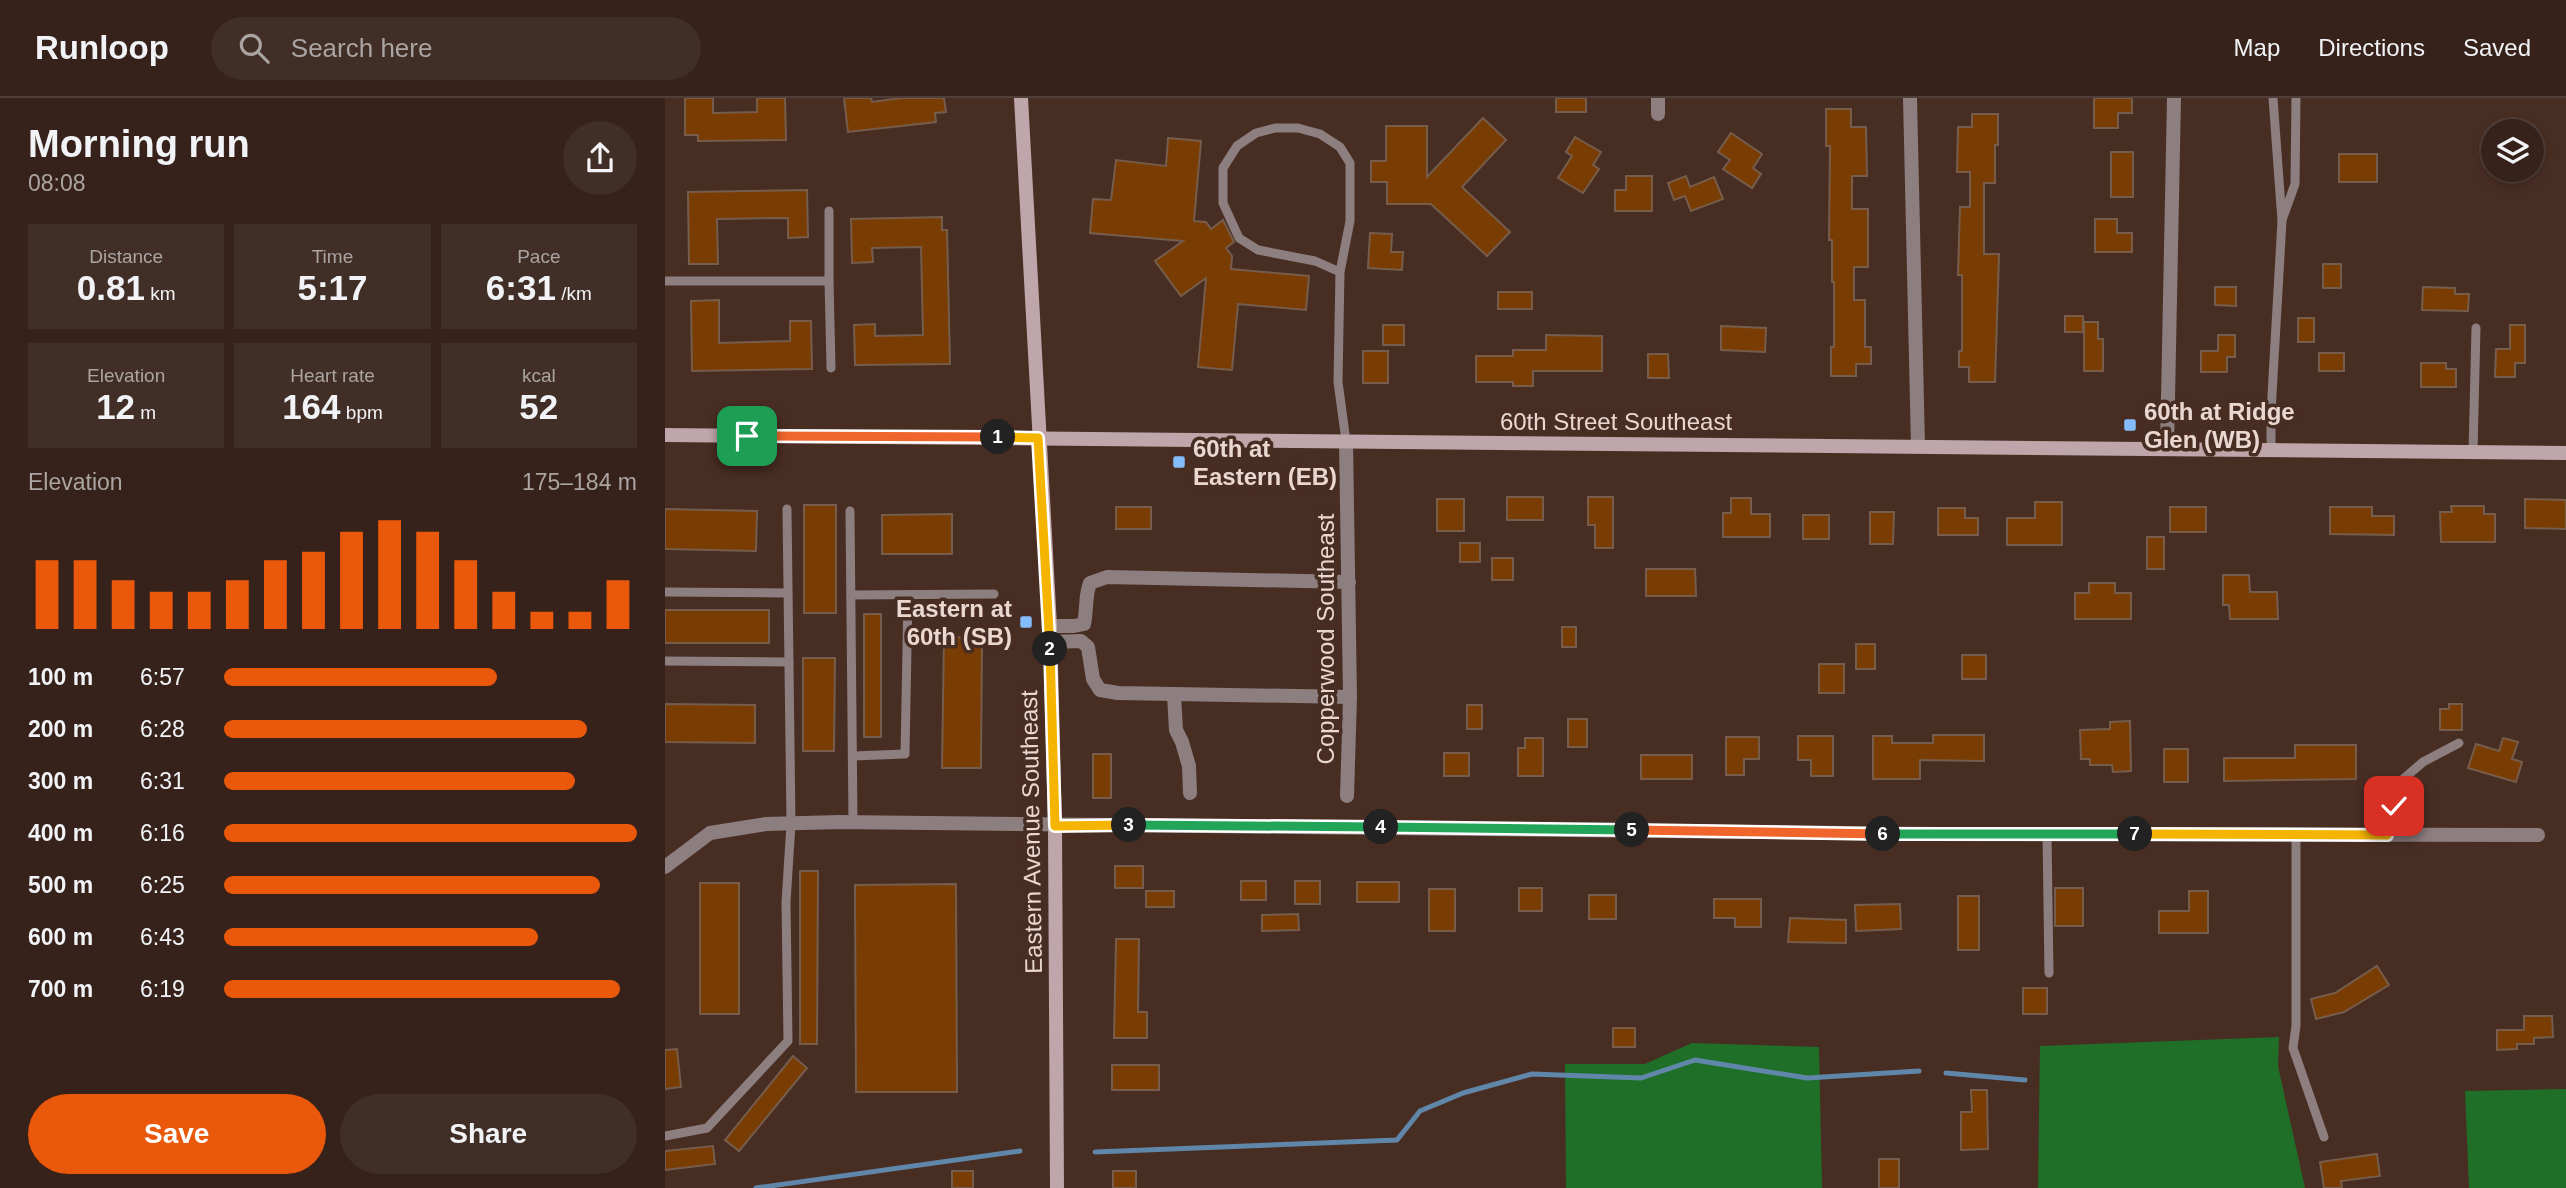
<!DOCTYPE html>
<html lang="en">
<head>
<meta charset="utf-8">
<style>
	:root { --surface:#36221a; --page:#412f27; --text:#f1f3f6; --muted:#aaa4a2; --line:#503f39; --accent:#ea580c }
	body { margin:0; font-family:Arial,sans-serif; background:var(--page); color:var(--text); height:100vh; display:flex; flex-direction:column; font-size:26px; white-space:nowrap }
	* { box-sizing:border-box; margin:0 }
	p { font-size:23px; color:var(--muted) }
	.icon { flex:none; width:38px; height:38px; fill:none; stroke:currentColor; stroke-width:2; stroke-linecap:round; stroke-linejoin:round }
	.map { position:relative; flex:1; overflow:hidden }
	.details { display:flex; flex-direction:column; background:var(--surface); width:665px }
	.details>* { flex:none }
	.tools { position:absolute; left:1816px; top:21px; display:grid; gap:14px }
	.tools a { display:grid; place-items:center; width:63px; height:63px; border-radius:50%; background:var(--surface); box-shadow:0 4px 10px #0003,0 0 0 2px var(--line); font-size:35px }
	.pin { position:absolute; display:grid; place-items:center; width:60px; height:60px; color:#fff; margin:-30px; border-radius:14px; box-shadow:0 4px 10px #0006 }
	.km { position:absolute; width:35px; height:35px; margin:-18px; border-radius:50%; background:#222; color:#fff; font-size:19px; line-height:35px; text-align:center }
	.round { display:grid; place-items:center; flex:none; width:74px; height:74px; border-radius:37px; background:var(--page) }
	.head { display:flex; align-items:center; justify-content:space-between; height:119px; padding:0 28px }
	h1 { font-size:38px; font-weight:600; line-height:52px }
	.figures { display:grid; grid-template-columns:repeat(3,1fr); gap:10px; height:119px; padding:7px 28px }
	.figures div { display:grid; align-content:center; border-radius:0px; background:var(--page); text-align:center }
	.figures b { font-size:35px; font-weight:600 }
	.figures small { font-size:19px; font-weight:400 }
	.figures p { font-size:19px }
	.chart { height:196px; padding:14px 28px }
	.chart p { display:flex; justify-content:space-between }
	.chart svg { width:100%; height:126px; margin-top:7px; stroke:var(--accent); stroke-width:6 }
	.primary-button { display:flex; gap:14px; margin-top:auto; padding:14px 28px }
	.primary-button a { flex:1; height:80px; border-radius:42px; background:var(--accent); color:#fff; font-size:28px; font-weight:600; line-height:80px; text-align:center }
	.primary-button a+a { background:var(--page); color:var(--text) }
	ul { padding:0 28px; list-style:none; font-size:23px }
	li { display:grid; grid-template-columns:112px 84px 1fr; align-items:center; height:52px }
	li i { height:18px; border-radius:9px; background:var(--accent) }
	header { display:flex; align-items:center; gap:42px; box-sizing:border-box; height:98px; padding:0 35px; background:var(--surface); border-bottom:2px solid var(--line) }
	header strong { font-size:33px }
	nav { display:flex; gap:38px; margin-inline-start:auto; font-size:24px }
	.search { width:490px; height:63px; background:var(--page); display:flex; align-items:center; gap:18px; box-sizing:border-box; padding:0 24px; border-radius:38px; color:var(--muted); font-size:26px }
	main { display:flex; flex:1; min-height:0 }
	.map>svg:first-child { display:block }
</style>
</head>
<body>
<header>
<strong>Runloop</strong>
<div class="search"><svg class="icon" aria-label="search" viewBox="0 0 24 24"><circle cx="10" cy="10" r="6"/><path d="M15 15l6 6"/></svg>Search here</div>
<nav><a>Map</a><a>Directions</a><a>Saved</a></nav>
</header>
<main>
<section class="details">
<div class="head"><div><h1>Morning run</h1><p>08:08</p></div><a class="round"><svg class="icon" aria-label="share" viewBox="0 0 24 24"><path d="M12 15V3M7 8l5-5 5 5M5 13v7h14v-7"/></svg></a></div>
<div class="figures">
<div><p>Distance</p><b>0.81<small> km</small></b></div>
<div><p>Time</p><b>5:17</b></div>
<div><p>Pace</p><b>6:31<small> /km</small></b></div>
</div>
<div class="figures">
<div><p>Elevation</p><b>12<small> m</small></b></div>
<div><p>Heart rate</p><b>164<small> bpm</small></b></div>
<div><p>kcal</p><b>52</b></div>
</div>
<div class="chart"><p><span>Elevation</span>175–184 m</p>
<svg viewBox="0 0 160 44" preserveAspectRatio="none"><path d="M5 44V20M15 44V20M25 44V27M35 44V31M45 44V31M55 44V27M65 44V20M75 44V17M85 44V10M95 44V6M105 44V10M115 44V20M125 44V31M135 44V38M145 44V38M155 44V27"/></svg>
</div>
<ul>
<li><b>100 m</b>6:57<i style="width:66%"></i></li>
<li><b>200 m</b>6:28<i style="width:88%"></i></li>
<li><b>300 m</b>6:31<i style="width:85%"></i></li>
<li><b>400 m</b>6:16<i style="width:100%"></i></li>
<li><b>500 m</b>6:25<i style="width:91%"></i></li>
<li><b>600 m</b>6:43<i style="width:76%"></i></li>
<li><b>700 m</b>6:19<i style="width:96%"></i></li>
</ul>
<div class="primary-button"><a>Save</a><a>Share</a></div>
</section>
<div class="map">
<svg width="1901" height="1090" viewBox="0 0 1901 1090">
	<rect width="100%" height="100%" fill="#482d23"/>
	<g fill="#1f6f28">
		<path d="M1614 939 1613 968 1640 1090H1373L1375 948Z"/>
		<path d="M1027 945 1154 949 1157 1090H901L900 966H980Z"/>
		<path d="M1901 991V1090H1804L1800 993Z"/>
	</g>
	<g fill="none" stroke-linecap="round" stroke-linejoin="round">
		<g stroke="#6087a9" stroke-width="5">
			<path d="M1281 975 1360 982"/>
			<path d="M430 1054 732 1042 755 1013 798 995 867 976 976 980 1030 962 1142 980 1254 973"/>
			<path d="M91 1090 355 1053"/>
		</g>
	</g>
	<g fill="#793c02" stroke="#765d4b" stroke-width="2">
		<path d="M20 0H48V15L92 14V0H120L121 42 33 43V37H20Z"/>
		<path d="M179 0H206L207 4 236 0H279L281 14 270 15 271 24 183 34Z"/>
		<rect x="891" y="0" width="30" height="14"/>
		<path d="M1429 0H1467V15H1453V30H1429Z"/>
		<path d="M1161 11H1186V29H1201L1202 78H1187V111H1203V169H1189V202H1200V249H1206V266H1191V278H1166V249H1169V184H1167V142H1164L1165 48H1161Z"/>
		<path d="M1307 16H1333V47H1330V85H1319V156H1334L1330 284H1304V269H1294V253H1297V177H1293L1295 109H1305V74H1292L1293 29H1307Z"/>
		<path d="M818 20 841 42 797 89 845 134 822 158 766 106H722V84H706V63H721V28H762V79Z"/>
		<path d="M1066 35 1097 56 1088 70 1096 76 1087 90 1058 71 1065 62 1053 54Z"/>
		<path d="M910 39 936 54 928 67 934 71 918 95 893 80 907 58 901 54Z"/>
		<path d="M503 40 536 43 529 123 541 124 546 131 558 122 569 144 561 150 567 158 566 171 644 178 641 212 573 206 567 272 533 269 541 180 516 198 490 163 518 143 425 135 428 101 446 102 451 62 501 68Z"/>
		<rect x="1446" y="54" width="22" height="45"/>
		<rect x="1674" y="56" width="38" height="28"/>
		<path d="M961 78H987V113H950V92H961Z"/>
		<path d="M1021 78 1025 89 1049 79 1058 101 1026 113 1020 98 1009 102 1003 85Z"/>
		<path d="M142 92 143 139 123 140V120L52 121 53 166H24L23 94Z"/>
		<path d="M277 119V132H282L285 266 190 267 189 227 210 226V238L258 237 256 149 207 150 208 164 187 165 186 121Z"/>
		<path d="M1430 121H1452V135H1467V154H1430Z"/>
		<path d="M705 135 727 136 726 154H738L737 172 703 170Z"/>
		<rect x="1658" y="166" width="18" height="24"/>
		<path d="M1550 189H1571V208L1550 207Z"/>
		<path d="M1758 189 1790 190V196H1804L1803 213 1757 212Z"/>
		<rect x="833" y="194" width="34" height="17"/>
		<path d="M54 202V245L125 243V223H146L147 271 27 273 26 203Z"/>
		<rect x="1400" y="218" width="18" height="16"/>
		<rect x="1633" y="220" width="16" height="24"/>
		<path d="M1419 224H1433V241H1438V273H1419Z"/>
		<rect x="718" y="227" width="21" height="20"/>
		<path d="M1845 227H1860V265H1850V279H1830L1831 251H1845Z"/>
		<path d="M1056 228 1101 230 1100 254 1056 252Z"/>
		<path d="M881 237 937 238V273H868V288H848V284H811V258H848V252H881Z"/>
		<path d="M1553 237H1570V259H1562V274H1536V253H1553Z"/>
		<rect x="698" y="253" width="25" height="32"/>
		<rect x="1654" y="255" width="25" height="18"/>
		<path d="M983 256H1003L1004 280H983Z"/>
		<path d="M1756 265H1781V271H1791V289H1756Z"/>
		<rect x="842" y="399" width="36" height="23"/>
		<path d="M923 399H948V450H930V427H923Z"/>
		<path d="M1066 400H1086V416H1105V439H1058V415H1066Z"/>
		<rect x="772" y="401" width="27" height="32"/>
		<path d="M1860 401 1901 402V431L1860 430Z"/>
		<path d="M1370 404H1397V447H1342V420H1370Z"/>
		<rect x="139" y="407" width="32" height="108"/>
		<path d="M1786 408H1819V416H1830V444H1776L1775 414H1787Z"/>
		<rect x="451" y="409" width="35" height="22"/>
		<rect x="1505" y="409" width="36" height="25"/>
		<path d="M1665 409H1707V418H1729V437L1665 436Z"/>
		<path d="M1273 410H1300V420H1313V437H1273Z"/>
		<path d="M0 411 92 413 91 453 0 451Z"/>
		<path d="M1205 414H1229L1228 446H1205Z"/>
		<path d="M287 416V456H217V417Z"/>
		<rect x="1138" y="417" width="26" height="24"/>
		<rect x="1482" y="439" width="17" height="32"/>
		<rect x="795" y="445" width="20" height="19"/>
		<rect x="827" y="460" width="21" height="22"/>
		<path d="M981 471H1030L1031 498H981Z"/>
		<path d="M1558 477H1584L1585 494H1612L1613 521H1565L1564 507H1558Z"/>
		<path d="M1424 485H1450V495H1466V521H1410V495H1424Z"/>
		<rect x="0" y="512" width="104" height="33"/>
		<rect x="199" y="516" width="17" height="123"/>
		<rect x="897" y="529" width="14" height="20"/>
		<path d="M279 539 317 540 316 670H277Z"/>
		<rect x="1191" y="546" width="19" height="25"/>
		<rect x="1297" y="557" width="24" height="24"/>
		<path d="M138 560H170L169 653H138Z"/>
		<rect x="1154" y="566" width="25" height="29"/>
		<path d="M0 606 90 607V645L0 644Z"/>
		<path d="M1784 606H1797V632H1775V611H1784Z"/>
		<rect x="802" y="607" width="15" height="24"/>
		<rect x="903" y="621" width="19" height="28"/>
		<path d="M1465 623 1466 673 1448 674 1447 667H1425V661H1416L1415 632 1445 631V624Z"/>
		<path d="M1268 637H1319V663L1255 662V681H1208V638H1227V645H1268Z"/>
		<path d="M1133 638H1168V678H1146V662H1133Z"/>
		<path d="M1061 639H1094V661H1079V677H1061Z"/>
		<path d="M860 640H878V678H853V650H860Z"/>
		<path d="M1838 640 1853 644 1847 661 1857 664 1851 684 1803 670 1811 646 1834 653Z"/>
		<path d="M1630 647H1691V681L1559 683V660H1630Z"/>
		<rect x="1499" y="651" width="24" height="33"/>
		<rect x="779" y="655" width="25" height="23"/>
		<rect x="428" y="656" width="18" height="44"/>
		<rect x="976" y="657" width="51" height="24"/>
		<rect x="450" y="768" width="28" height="22"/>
		<path d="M135 773H153L152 946H135Z"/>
		<rect x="576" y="783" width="25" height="19"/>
		<rect x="630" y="783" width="25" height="23"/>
		<rect x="692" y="784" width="42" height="20"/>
		<rect x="35" y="785" width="39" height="131"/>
		<path d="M291 786 292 994H191L190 787Z"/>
		<rect x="854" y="790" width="23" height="23"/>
		<rect x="1390" y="790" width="28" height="38"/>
		<rect x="764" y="791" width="26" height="42"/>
		<rect x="481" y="793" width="28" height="16"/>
		<path d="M1524 793H1543V835H1494V813H1524Z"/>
		<rect x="924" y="797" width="27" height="24"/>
		<rect x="1293" y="798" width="21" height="54"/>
		<path d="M1049 801H1096V829H1070V820H1049Z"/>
		<path d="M1235 806 1236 831 1191 833 1190 807Z"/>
		<path d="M633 816 634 832 597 833V817Z"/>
		<path d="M1125 820 1181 822V845L1123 844Z"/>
		<path d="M451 841H474L473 914H482V940H449Z"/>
		<path d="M1712 868 1724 887 1679 914 1651 921 1646 901 1670 895Z"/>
		<rect x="1358" y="890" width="24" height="26"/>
		<path d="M1859 918H1887L1888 939 1869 940V946H1852V951L1832 952V932H1859Z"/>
		<rect x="948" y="930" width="22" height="19"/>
		<path d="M12 951 16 989 0 991V952Z"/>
		<path d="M128 958 142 970 74 1053 60 1042Z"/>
		<rect x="447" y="967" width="47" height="25"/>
		<path d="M1306 992H1322L1323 1051 1296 1052V1014H1307Z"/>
		<path d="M48 1048 50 1066 0 1072V1053Z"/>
		<path d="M1712 1056 1715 1078 1676 1083 1677 1090H1659L1655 1064Z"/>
		<rect x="1214" y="1061" width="20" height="29"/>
		<rect x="287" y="1073" width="21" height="17"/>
		<rect x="448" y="1073" width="23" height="17"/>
	</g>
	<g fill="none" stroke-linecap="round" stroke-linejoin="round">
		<g stroke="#8d7e80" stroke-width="9">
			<path d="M1617 122 1630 86 1631 0"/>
			<path d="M675 174 650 163 593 152 574 140 558 105V70L572 48 591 35 610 30H633L655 36 675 49 685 65V123L675 174 673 284 681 343"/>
			<path d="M0 183H164V113"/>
			<path d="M164 183 166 270"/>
			<path d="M1606 352V314L1617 123 1608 0"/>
			<path d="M1808 354 1811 230"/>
			<path d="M185 413 188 725"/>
			<path d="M0 494 123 495"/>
			<path d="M186 497 329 496"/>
			<path d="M0 563 124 564"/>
			<path d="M188 658 240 656 243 497"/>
			<path d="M1382 736 1384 875"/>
			<path d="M1631 737V928L1628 950 1659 1039"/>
			<path d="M1722 737 1736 683 1758 664 1794 645"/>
			<path d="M0 1038 42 1030 123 943 121 804 126 726 122 411"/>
		</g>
		<g stroke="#8d7e80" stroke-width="14">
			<path d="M993 0V16"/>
			<path d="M1245 0 1253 348"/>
			<path d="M681 343 685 599 682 698"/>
			<path d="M1502 351 1509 0"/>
			<path d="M385 528H409L419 526C422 512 420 497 425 485L442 479 684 484"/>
			<path d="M385 544 416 543 423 549 428 581 435 592 453 595 685 599"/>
			<path d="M509 597 511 632 517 644 524 668 525 695"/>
			<path d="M0 769 45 735 101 726 174 724 1270 736 1873 737"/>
		</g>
		<g stroke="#bfa6aa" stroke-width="14">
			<path d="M356 0 385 528 390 728 392 1090"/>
			<path d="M0 337 1901 355"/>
		</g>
	</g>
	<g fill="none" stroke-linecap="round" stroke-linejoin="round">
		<defs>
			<path id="split-1" d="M82 338 333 339"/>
			<path id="split-2" d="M333 339 373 340 385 551"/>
			<path id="split-3" d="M385 551 390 728 464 727"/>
			<path id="split-4" d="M464 727 716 729"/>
			<path id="split-5" d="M716 729 967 732"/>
			<path id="split-6" d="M967 732 1218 736"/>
			<path id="split-7" d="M1218 736H1470"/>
			<path id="split-8" d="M1470 736 1722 737 1729 708"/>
		</defs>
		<use href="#split-1" stroke="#fff" stroke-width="14"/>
		<use href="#split-2" stroke="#fff" stroke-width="14"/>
		<use href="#split-3" stroke="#fff" stroke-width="14"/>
		<use href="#split-4" stroke="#fff" stroke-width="14"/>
		<use href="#split-5" stroke="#fff" stroke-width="14"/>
		<use href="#split-6" stroke="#fff" stroke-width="14"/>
		<use href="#split-7" stroke="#fff" stroke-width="14"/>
		<use href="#split-8" stroke="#fff" stroke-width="14"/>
		<use href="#split-1" stroke="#f0652b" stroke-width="9"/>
		<use href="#split-2" stroke="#f5b400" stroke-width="9"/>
		<use href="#split-3" stroke="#f5b400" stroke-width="9"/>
		<use href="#split-4" stroke="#22a559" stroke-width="9"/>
		<use href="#split-5" stroke="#22a559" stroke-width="9"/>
		<use href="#split-6" stroke="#f0652b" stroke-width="9"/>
		<use href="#split-7" stroke="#22a559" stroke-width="9"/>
		<use href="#split-8" stroke="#f5b400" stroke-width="9"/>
	</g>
	<g fill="#84bcfb" stroke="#482d23" stroke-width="2.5">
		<rect x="1458" y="320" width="14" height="14" rx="3.5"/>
		<rect x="507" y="357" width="14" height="14" rx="3.5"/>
		<rect x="354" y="517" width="14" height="14" rx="3.5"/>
	</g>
	<g text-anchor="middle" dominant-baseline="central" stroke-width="7" stroke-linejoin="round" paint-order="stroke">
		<g font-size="24" font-weight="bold" fill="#e9d7d0" stroke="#482d23" text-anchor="start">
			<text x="1479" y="313">60th at Ridge<tspan x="1479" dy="28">Glen (WB)</tspan></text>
			<text x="528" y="350">60th at<tspan x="528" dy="28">Eastern (EB)</tspan></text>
			<text x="347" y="510" text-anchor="end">Eastern at<tspan x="347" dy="28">60th (SB)</tspan></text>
		</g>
		<g font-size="24" fill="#e9d7d0" stroke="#482d23">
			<text x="951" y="323">60th Street Southeast</text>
			<text transform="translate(660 541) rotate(-90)">Copperwood Southeast</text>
			<text transform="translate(366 734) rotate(-91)">Eastern Avenue Southeast</text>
		</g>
	</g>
</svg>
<div class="tools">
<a><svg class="icon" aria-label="layers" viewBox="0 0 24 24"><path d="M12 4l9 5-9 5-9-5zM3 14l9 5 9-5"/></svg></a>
</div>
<div class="pin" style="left:82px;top:338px;background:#1e9e55"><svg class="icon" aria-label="arrive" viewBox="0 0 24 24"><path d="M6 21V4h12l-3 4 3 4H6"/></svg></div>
<div class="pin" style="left:1729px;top:708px;background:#d93025"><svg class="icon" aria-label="check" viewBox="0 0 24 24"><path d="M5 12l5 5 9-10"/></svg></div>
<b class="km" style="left:333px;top:339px">1</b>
<b class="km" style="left:385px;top:551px">2</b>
<b class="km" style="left:464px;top:727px">3</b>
<b class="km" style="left:716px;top:729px">4</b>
<b class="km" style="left:967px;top:732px">5</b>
<b class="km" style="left:1218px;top:736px">6</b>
<b class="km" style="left:1470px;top:736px">7</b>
</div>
</main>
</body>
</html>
